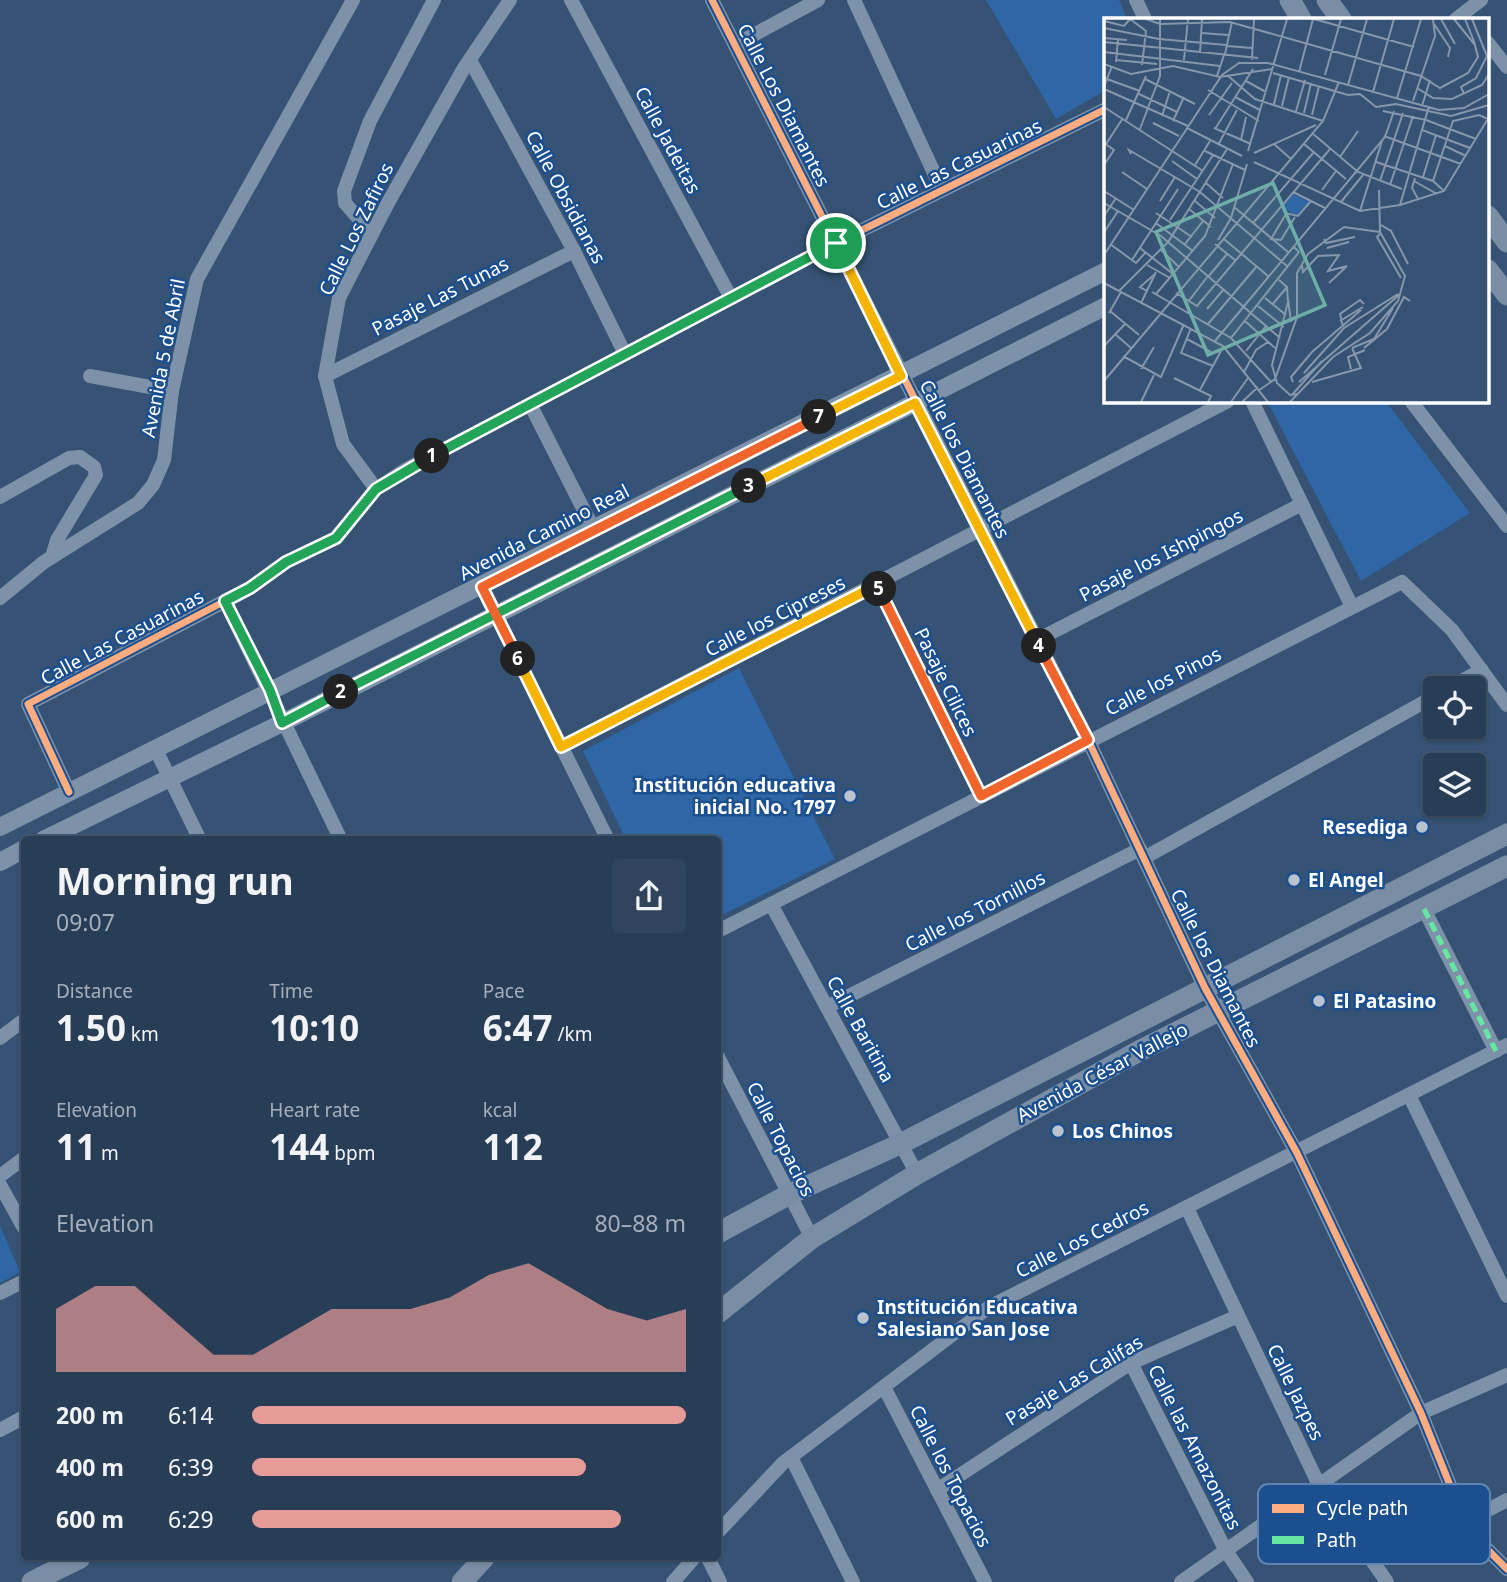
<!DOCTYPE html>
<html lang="en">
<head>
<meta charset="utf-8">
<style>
	:root { --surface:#283e57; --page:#30455d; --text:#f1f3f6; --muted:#a5aeba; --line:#44576d; --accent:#e69b98 }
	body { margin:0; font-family:"Noto Sans",sans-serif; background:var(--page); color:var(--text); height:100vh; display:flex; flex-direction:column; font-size:26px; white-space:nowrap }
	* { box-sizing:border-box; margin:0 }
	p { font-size:23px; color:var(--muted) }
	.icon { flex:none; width:38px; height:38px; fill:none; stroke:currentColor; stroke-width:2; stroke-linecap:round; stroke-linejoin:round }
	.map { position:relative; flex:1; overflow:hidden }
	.side { position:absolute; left:21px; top:836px; width:700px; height:724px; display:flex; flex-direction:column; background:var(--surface); border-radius:7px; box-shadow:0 2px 5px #0004,0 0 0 2px var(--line) }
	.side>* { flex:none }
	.tools { position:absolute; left:1423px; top:676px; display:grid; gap:14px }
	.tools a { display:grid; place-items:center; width:63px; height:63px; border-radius:7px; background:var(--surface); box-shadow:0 2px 5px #0004,0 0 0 2px var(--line); font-size:35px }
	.pin { position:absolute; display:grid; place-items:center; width:60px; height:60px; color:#fff; margin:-30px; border:4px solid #fff; border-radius:50%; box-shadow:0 2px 7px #0007 }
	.km { position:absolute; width:35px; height:35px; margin:-18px; border-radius:50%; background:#222; color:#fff; font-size:19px; line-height:35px; text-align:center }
	.round { display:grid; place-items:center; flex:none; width:74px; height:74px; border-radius:7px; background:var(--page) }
	.head { display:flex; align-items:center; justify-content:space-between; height:119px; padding:0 35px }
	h1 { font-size:38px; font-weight:700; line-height:52px }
	.stats { display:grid; grid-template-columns:repeat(3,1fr); gap:10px; height:119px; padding:7px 35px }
	.stats div { display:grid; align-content:center }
	.stats b { font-size:35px; font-weight:700 }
	.stats small { font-size:19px; font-weight:400 }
	.stats p { font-size:19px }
	.chart { height:196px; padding:14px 35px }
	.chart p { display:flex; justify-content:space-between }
	.chart svg { width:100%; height:126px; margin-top:7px; fill:var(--accent); opacity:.7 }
	ul { padding:0 35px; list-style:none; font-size:23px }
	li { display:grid; grid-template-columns:112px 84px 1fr; align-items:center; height:52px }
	li i { height:18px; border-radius:9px; background:var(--accent) }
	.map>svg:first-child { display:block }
</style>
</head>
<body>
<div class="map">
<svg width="1507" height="1582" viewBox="0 0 1507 1582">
	<rect width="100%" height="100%" fill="#365274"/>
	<g fill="#2f66a5">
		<path d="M986 0H1119L1127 19H1106V90L1056 119Z"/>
		<path d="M1267 401H1386L1470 513 1361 581Z"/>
		<path d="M739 668 835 859 718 917V840H626L583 751Z"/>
		<path d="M0 1226 20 1272 0 1283Z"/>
	</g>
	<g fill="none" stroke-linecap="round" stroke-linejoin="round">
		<g stroke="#7d92a8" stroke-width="14">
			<path d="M571 0 731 298"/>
			<path d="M712 0 1088 740 1205 988 1297 1153 1421 1413 1458 1505 1480 1542 1507 1569"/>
			<path d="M854 0 942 190"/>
			<path d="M1136 0 1145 19"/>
			<path d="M1456 19 1481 0"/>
			<path d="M1488 43 1507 67"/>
			<path d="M735 45 818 0"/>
			<path d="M470 60 574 251 625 354"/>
			<path d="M372 234 345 203 344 191 370 121 434 0"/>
			<path d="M90 376 172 391"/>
			<path d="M325 376 574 251"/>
			<path d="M1252 401 1352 607"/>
			<path d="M1411 401 1507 526"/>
			<path d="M530 404 594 530"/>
			<path d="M376 489 343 444 325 376 339 298 389 201 464 68 510 0"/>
			<path d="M0 497 69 458 80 457 94 467 96 475 57 540 52 557"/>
			<path d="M877 585 981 796"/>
			<path d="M482 587 608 840"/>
			<path d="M0 598 44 562 138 503 153 485 164 460 172 391 197 279 353 0"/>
			<path d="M225 601 341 840"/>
			<path d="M1037 640 1302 504"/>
			<path d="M1449 688 1482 670"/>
			<path d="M561 747 1228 401"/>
			<path d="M155 748 200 840"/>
			<path d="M69 792 28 704 250 588 286 562 336 538 376 489 405 470 836 243 1106 109"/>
			<path d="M1144 858 1435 696"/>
			<path d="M771 904 917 1174"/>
			<path d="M1424 909 1496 1051"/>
			<path d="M718 931 1402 582 1452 630 1507 705"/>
			<path d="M827 1007 1140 849"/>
			<path d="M0 1038 24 1020"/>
			<path d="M718 1057 812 1238"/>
			<path d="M1409 1095 1507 1296"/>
			<path d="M0 1176 24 1158"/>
			<path d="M0 1185 24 1228"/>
			<path d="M1187 1208 1319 1485 1387 1582"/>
			<path d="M0 1293 24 1281"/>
			<path d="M1131 1363 1226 1551 1247 1582"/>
			<path d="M884 1387 985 1582"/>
			<path d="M0 1430 24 1417"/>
			<path d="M791 1457 853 1582"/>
			<path d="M937 1490 1131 1363 1238 1316"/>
			<path d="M1467 1521 1507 1500"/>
			<path d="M718 1532 783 1463 989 1307 1507 1045"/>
			<path d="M708 1558 720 1582"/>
			<path d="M673 1582 694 1558"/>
			<path d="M1181 1582 1421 1413 1507 1375"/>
		</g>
		<g stroke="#7d92a8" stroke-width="18">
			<path d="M0 827 1106 271"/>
			<path d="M43 840 282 723 1106 306"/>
			<path d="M0 862 24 849"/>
		</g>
		<g stroke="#798da4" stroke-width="21">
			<path d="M1290 0 1301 19"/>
			<path d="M1327 0 1341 19"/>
			<path d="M1488 216 1507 242"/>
			<path d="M1488 270 1507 295"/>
			<path d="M718 1233 788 1195 902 1143 1507 834"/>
			<path d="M718 1313 812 1238 917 1174 1139 1051 1507 866"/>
			<path d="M32 1582 80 1558"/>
			<path d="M462 1582 484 1558"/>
		</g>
		<path stroke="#66e7a1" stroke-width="5" stroke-dasharray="10 5" stroke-linecap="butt" d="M1424 909 1496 1051"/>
		<defs>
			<g id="cycleway">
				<path d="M712 0 1088 740 1205 988 1297 1153 1421 1413 1458 1505 1480 1542 1507 1569"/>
				<path d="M69 792 28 704 250 588 286 562 336 538 376 489 405 470 836 243 1106 109"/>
			</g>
		</defs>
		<use href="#cycleway" stroke="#1b4f8f" stroke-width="11"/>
		<use href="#cycleway" stroke="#ffac80" stroke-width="7"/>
	</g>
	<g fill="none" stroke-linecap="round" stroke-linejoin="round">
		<defs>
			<path id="split-1" d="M432 456 836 243"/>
			<path id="split-2" d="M341 692 282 723 270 690 225 601 250 588 286 562 336 538 376 489 432 456"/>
			<path id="split-3" d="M341 692 749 486"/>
			<path id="split-4" d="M749 486 915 403 1039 646"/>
			<path id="split-5" d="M879 589 981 796 1088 740 1039 646"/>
			<path id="split-6" d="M518 659 561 747 877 585 879 589"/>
			<path id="split-7" d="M518 659 482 587 819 417"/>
			<path id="split-8" d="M819 417 901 376 836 243"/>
		</defs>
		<use href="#split-1" stroke="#fff" stroke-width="14"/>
		<use href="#split-2" stroke="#fff" stroke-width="14"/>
		<use href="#split-3" stroke="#fff" stroke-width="14"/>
		<use href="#split-4" stroke="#fff" stroke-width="14"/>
		<use href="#split-5" stroke="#fff" stroke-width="14"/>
		<use href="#split-6" stroke="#fff" stroke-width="14"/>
		<use href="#split-7" stroke="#fff" stroke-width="14"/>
		<use href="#split-8" stroke="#fff" stroke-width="14"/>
		<use href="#split-1" stroke="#22a559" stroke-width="9"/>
		<use href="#split-2" stroke="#22a559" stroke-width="9"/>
		<use href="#split-3" stroke="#22a559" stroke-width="9"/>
		<use href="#split-4" stroke="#f5b400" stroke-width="9"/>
		<use href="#split-5" stroke="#f0652b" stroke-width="9"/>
		<use href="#split-6" stroke="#f5b400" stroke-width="9"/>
		<use href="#split-7" stroke="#f0652b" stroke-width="9"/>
		<use href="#split-8" stroke="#f5b400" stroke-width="9"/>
	</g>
	<g fill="#b9c2ce" stroke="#1b4f8f" stroke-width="2.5">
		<circle cx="850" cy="796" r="7"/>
		<circle cx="1422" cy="827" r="7"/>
		<circle cx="1294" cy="880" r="7"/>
		<circle cx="1319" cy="1001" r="7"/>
		<circle cx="1058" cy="1131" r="7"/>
		<circle cx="863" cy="1318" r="7"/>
	</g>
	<g text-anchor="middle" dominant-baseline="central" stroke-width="5" stroke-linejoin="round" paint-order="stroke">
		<g font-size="19" fill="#fff" stroke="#1b4f8f">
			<text transform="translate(784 105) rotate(63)">Calle Los Diamantes</text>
			<text transform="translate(668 140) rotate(62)">Calle Jadeitas</text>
			<text transform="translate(959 164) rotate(-26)">Calle Las Casuarinas</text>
			<text transform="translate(566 197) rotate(62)">Calle Obsidianas</text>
			<text transform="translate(356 229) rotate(-64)">Calle Los Zafiros</text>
			<text transform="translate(440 296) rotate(-27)">Pasaje Las Tunas</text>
			<text transform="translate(163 358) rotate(-79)">Avenida 5 de Abril</text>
			<text transform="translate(965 459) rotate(63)">Calle los Diamantes</text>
			<text transform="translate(544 532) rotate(-27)">Avenida Camino Real</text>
			<text transform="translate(1161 555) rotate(-27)">Pasaje los Ishpingos</text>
			<text transform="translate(775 616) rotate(-27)">Calle los Cipreses</text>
			<text transform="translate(122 637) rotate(-28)">Calle Las Casuarinas</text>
			<text transform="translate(1163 681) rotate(-27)">Calle los Pinos</text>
			<text transform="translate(946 682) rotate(64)">Pasaje Cilices</text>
			<text transform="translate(975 911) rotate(-27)">Calle los Tornillos</text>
			<text transform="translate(1216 968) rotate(63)">Calle los Diamantes</text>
			<text transform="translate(861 1029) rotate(61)">Calle Baritina</text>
			<text transform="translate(1102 1072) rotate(-28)">Avenida César Vallejo</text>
			<text transform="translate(781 1139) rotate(63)">Calle Topacios</text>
			<text transform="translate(1082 1239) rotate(-27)">Calle Los Cedros</text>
			<text transform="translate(1074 1380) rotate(-31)">Pasaje Las Califas</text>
			<text transform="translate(1296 1392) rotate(64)">Calle Jazpes</text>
			<text transform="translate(1195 1447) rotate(63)">Calle las Amazonitas</text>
			<text transform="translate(951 1476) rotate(63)">Calle los Topacios</text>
		</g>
		<g font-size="19" font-weight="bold" fill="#fff" stroke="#1b4f8f" text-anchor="start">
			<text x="836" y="785" text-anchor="end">Institución educativa<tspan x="836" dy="22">inicial No. 1797</tspan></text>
			<text x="1408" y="827" text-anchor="end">Resediga</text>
			<text x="1308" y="880">El Angel</text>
			<text x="1333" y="1001">El Patasino</text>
			<text x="1072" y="1131">Los Chinos</text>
			<text x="877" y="1307">Institución Educativa<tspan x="877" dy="22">Salesiano San Jose</tspan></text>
		</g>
	</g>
	<g transform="translate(1104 18)">
		<rect width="385" height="385" fill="#365274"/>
		<path d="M189 176 206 184 193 198 177 189Z" fill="#2f66a5"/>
		<path fill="none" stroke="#8697ac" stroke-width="2" d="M26 1 42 13 38 47M42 1 56 6 126 4 317 58 336 70 364 55 374 39 371 27 350 1M210 1 310 29M337 1 351 26M361 1 371 26M0 3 20 8 26 1M330 6 346 30 344 39M0 10 55 21 122 27M98 15 124 17M0 20 23 22M0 24 154 40M123 28 148 30M0 34 116 48M96 35 98 1M121 36 128 4M12 42 53 46M80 42 84 1M148 42 150 1M12 44 14 21M0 46 27 56 69 48 116 59 168 51M195 54 209 1M169 55 244 77 256 76 272 89 292 86 347 98 385 87M123 57 151 81 219 103M221 57 237 1M113 58 120 37M0 60 36 73M41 61 91 86M142 63 162 74M244 67 263 1M0 69 8 48M313 70 329 80 348 81 378 67 385 56M0 71 84 108M104 72 155 103M269 74 290 1M35 76 73 94M360 76 357 69 372 60 383 38 368 1M131 79 156 92M293 80 317 1M309 83 331 18 329 1M170 86 177 57M178 88 185 59M318 88 326 62M325 88 296 187 340 173 385 99M0 89 99 153M192 93 201 62M279 93 322 102 372 121M200 95 207 65M105 97 128 65M208 97 215 68M58 98 66 73M22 102 42 58M69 103 80 79M49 105 75 118M83 110 138 138M110 110 147 126M36 111 56 58V1M111 111 149 51M318 112 366 130M208 115 254 154 298 171M280 118 357 146M137 122 142 99M2 126 19 100M170 126 187 141M200 126 242 161M114 127 133 92M341 128 362 138M101 133 141 152M144 133 183 1M150 135 212 107M27 136 25 132 96 174 183 248M236 139 254 113M68 143 93 161M150 144 256 193 296 187M272 144 329 163 340 173M0 147 10 132 0 125M91 147 106 123M18 154 43 171M319 159 332 117M311 160 308 170 314 181M276 163 299 95M310 163 333 176M329 163 349 103 375 97 384 101M102 165 119 180M286 167 309 98M218 172 232 153M275 172 276 214M0 173 30 192M189 174 221 190M56 183 71 159M91 183 111 200M237 184 259 157M0 185 57 218 176 320M130 189 184 234M85 191 107 209M256 193 278 123M52 195 88 219M181 195 194 198 207 183M182 196 167 221 177 222 191 199M0 198 12 180M66 202 109 137M52 205 89 233M149 205 210 134M277 207 287 213 304 246M1 213 14 193M277 215 273 219 297 260M120 221 164 258M220 221 222 225 251 219M114 222 127 200 143 146M6 226 32 245 42 234M81 226 99 203M111 226 131 242M36 230 69 256M223 230 245 224M57 232 75 249M0 237 118 57 135 45H164L335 92 360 90 385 76M28 242 74 171M43 247 66 260M198 247 199 254 214 238 235 237 224 253 243 248 225 265M104 259 123 236M175 262 183 269 184 284 168 347 173 365 186 377 193 376M0 265 119 328 164 384M15 273 64 224 123 131M43 273 36 269 51 256M48 274 127 320 167 364M72 275 93 288 226 131M52 276 101 218 129 146M161 280 182 297M184 281 187 304M84 284 104 258M37 285 52 254M168 287 183 269M154 288 180 309M103 291 119 272M6 293 35 317M5 295 17 274M141 303 171 330M236 303 259 289M104 306 153 248M239 309 236 296 256 282 260 286M87 310 77 335 109 348M11 316 27 330M127 320 195 234 189 228M83 321 107 334M111 323 281 119 290 93M0 328 21 306M248 330 270 321 289 290M260 330 283 311 300 279 306 283M142 333 162 308M19 338 57 359 80 306M37 351 50 329M247 351 244 339 261 332M140 354 152 332 164 324M200 355 240 310 294 276M70 360 107 378 104 384M0 363 219 103 235 64M189 364 187 359 208 334 257 292M195 364 296 276M208 364 257 350 248 330M96 372 118 331M154 373 171 361 193 299V255L204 236 240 209 276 214 301 258 294 283 266 315 229 339 186 384M187 378 218 343M37 384 50 357M127 384 144 360M138 384 154 369"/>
		<path fill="#6fada8" fill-opacity="0.15" stroke="#6fada8" stroke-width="3.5" d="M169 165 221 287 104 337 52 214Z"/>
		<rect width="385" height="385" fill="none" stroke="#fff" stroke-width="3.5"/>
	</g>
	<rect x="1258" y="1484" width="232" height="80" rx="10" fill="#1b4f8f" stroke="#5f84b1" stroke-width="2"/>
	<rect x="1272" y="1504" width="32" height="9" fill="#ffac80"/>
	<rect x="1272" y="1536" width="32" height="8" fill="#66e7a1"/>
	<g font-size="19" fill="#fff">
		<text x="1316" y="1515">Cycle path</text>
		<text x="1316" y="1547">Path</text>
	</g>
</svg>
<div class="tools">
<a><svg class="icon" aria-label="locate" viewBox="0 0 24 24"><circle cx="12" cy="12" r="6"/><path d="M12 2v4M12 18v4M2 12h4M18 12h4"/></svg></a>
<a><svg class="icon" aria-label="layers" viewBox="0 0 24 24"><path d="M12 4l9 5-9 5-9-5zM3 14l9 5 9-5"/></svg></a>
</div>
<div class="pin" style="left:836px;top:243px;background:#1e9e55"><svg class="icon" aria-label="arrive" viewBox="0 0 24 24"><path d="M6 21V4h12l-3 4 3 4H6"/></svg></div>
<b class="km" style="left:432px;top:456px">1</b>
<b class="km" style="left:341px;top:692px">2</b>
<b class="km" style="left:749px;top:486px">3</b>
<b class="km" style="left:1039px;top:646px">4</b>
<b class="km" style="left:879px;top:589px">5</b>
<b class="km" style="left:518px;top:659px">6</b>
<b class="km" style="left:819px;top:417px">7</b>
<section class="side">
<div class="head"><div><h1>Morning run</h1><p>09:07</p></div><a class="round"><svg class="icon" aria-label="share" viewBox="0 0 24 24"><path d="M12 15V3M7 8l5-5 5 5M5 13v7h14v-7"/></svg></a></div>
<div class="stats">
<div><p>Distance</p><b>1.50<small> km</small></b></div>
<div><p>Time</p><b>10:10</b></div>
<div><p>Pace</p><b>6:47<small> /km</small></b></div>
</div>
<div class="stats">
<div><p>Elevation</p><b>11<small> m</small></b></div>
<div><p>Heart rate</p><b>144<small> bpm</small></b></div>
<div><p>kcal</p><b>112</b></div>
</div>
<div class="chart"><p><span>Elevation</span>80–88 m</p>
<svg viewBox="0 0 160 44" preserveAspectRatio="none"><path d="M0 44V22L10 14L20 14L30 26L40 38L50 38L60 30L70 22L80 22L90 22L100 18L110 10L120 6L130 14L140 22L150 26L160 22V44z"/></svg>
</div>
<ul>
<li><b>200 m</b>6:14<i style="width:100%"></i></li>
<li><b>400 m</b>6:39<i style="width:77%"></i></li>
<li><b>600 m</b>6:29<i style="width:85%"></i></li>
</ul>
</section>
</div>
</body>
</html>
